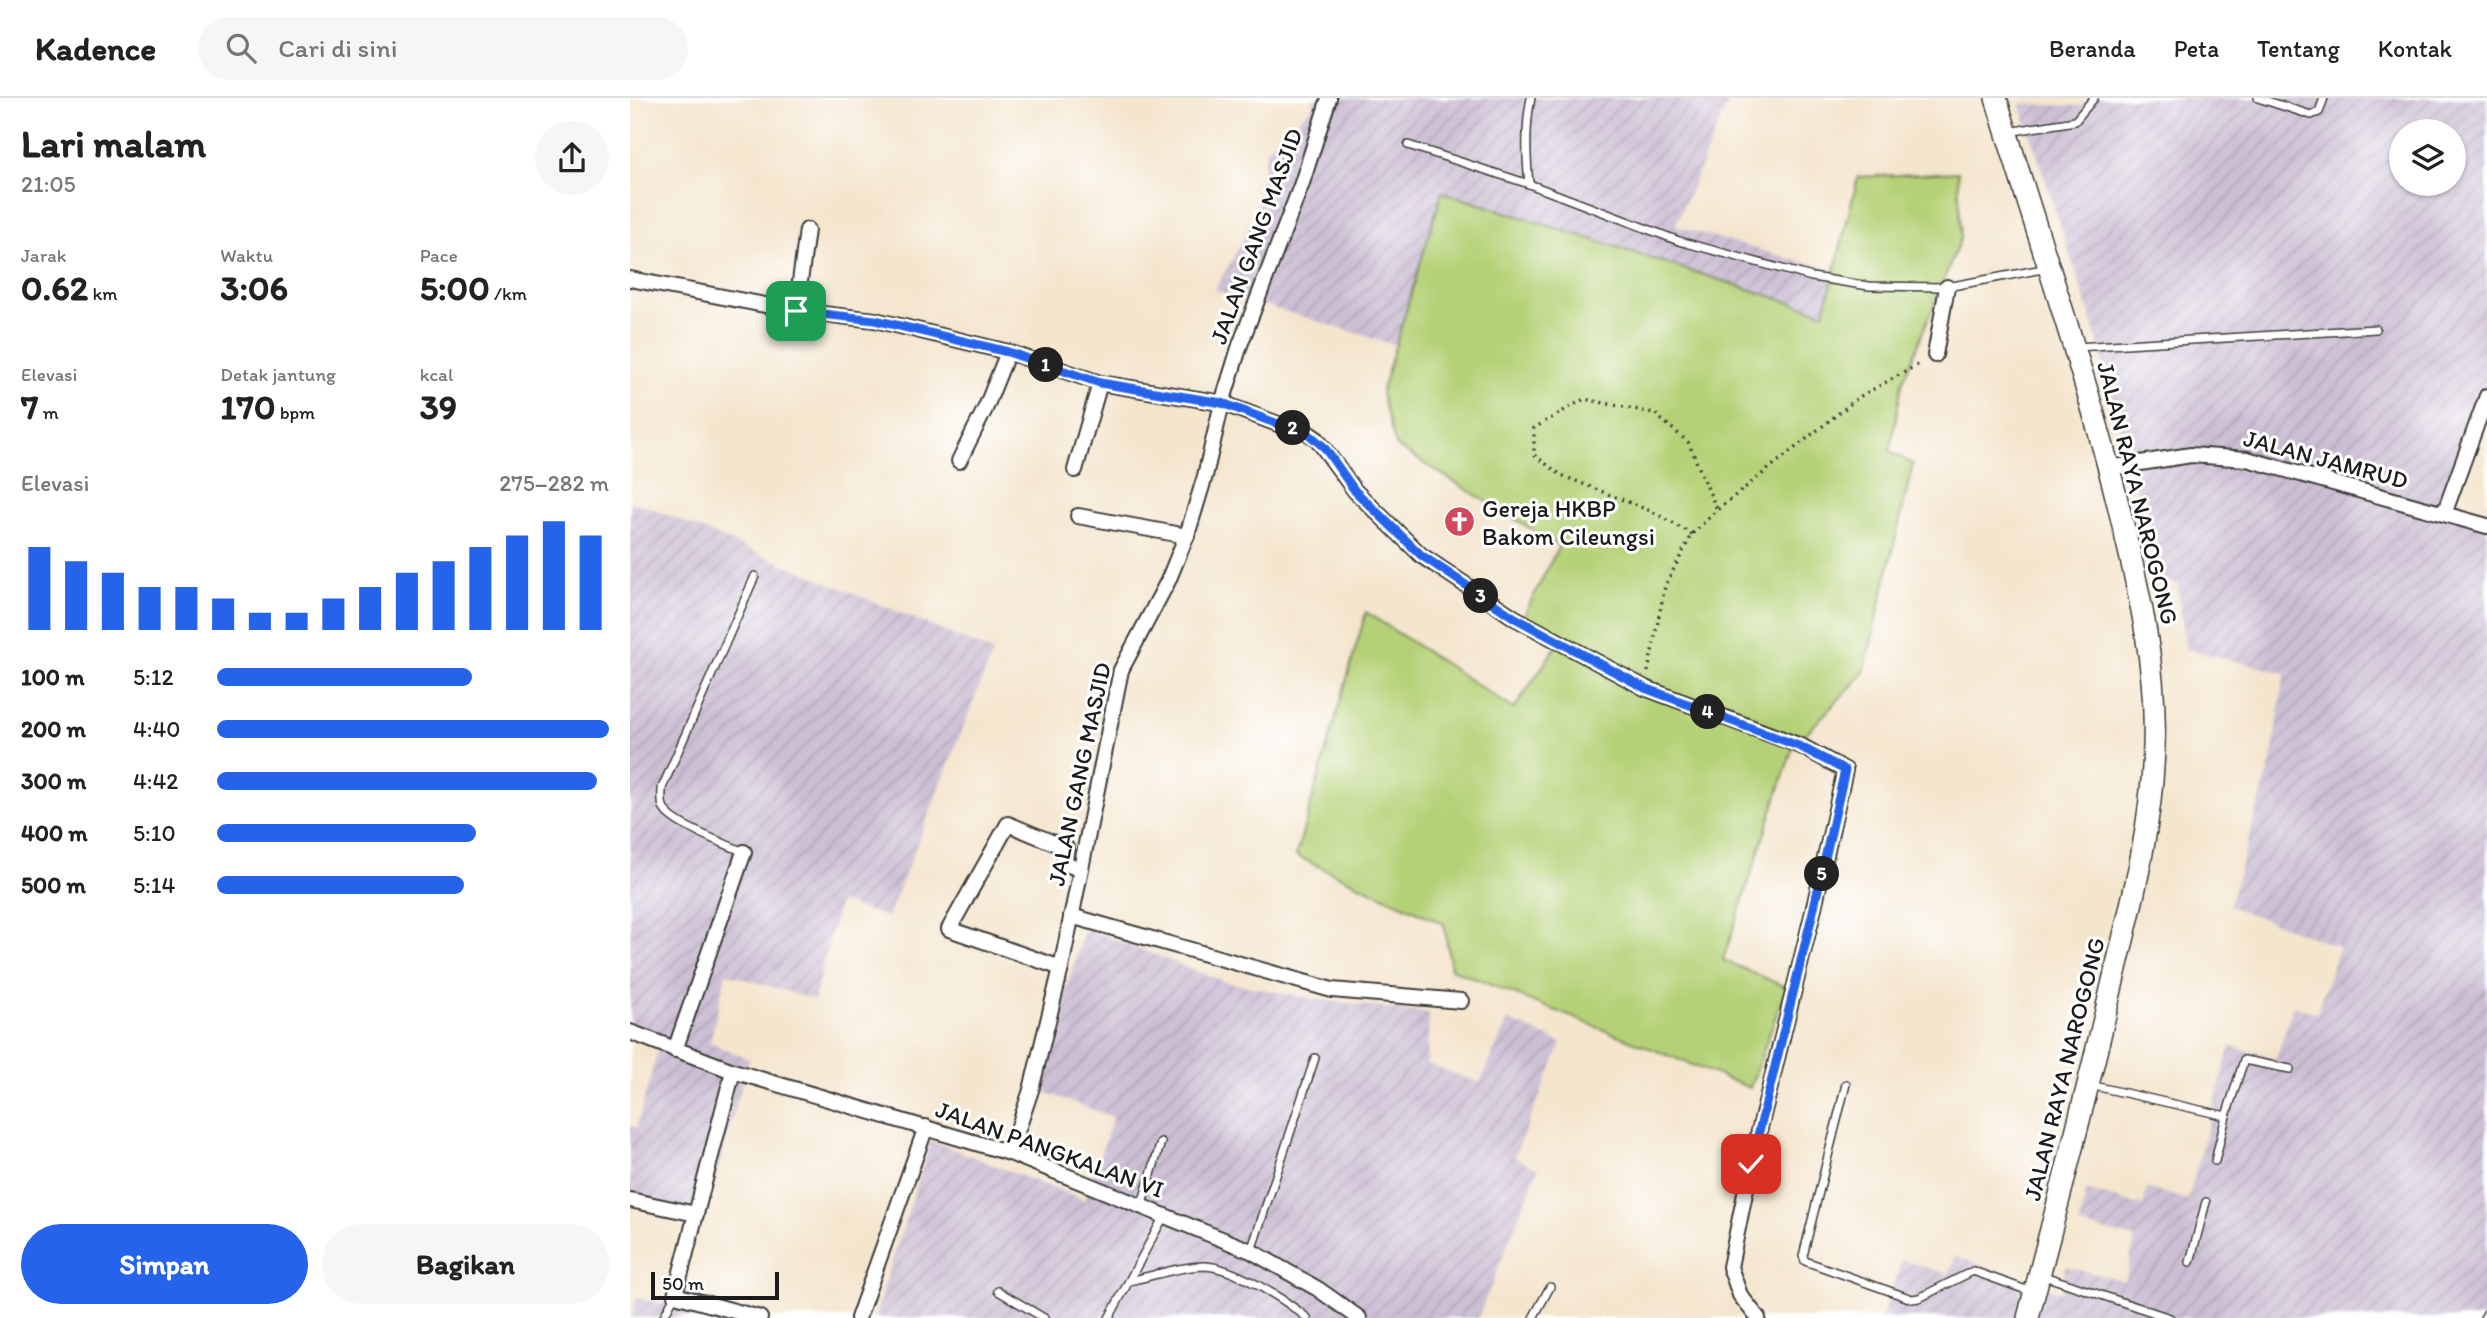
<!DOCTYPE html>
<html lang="id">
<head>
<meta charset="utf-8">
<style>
	:root { --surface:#fff; --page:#f6f6f6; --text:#222; --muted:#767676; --line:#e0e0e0; --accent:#2563eb }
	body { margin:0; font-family:Itim,sans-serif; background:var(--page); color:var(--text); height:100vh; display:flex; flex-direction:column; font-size:26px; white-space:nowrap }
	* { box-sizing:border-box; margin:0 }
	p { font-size:23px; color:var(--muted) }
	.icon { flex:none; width:38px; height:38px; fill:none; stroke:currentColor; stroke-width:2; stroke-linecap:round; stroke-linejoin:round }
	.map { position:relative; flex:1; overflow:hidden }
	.panel { display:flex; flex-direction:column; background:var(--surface); width:630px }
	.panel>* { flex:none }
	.buttons { position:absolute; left:1759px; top:21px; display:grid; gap:14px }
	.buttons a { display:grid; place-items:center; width:77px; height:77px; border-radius:50%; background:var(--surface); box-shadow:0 2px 5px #0004; font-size:35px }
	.scale { position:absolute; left:21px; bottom:18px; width:128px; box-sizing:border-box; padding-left:7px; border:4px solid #1c1c1c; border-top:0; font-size:19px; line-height:24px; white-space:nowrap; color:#1c1c1c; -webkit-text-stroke:5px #fff; paint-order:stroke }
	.pin { position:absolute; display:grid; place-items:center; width:60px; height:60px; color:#fff; margin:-30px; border-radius:14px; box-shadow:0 4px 10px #0006 }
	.km { position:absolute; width:35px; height:35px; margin:-18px; border-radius:50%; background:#222; color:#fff; font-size:19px; line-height:35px; text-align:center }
	.round { display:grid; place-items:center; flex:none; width:74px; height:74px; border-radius:37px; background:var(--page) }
	.overview { display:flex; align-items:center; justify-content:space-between; height:119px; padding:0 21px }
	h1 { font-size:38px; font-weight:700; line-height:52px }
	.metrics { display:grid; grid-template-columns:repeat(3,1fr); gap:10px; height:119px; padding:7px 21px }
	.metrics div { display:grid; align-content:center }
	.metrics b { font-size:35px; font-weight:700 }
	.metrics small { font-size:19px; font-weight:400 }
	.metrics p { font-size:19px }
	.chart { height:196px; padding:14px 21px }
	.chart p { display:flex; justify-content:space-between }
	.chart svg { width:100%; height:126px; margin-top:7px; stroke:var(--accent); stroke-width:6 }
	.action { display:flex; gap:14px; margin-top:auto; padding:14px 21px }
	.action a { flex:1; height:80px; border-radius:42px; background:var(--accent); color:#fff; font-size:28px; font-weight:700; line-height:80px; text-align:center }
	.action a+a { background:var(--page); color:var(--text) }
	ul { padding:0 21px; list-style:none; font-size:23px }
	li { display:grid; grid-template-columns:112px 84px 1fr; align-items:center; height:52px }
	li i { height:18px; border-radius:9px; background:var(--accent) }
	header { display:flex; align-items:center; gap:42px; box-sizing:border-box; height:98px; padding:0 35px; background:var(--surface); border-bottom:2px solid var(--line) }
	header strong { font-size:33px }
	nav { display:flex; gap:38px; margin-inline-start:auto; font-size:24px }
	.search { width:490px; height:63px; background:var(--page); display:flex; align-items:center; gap:18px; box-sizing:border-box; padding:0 24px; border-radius:38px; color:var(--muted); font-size:26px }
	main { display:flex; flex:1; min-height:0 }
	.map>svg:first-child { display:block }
</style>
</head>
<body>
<header>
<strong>Kadence</strong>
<div class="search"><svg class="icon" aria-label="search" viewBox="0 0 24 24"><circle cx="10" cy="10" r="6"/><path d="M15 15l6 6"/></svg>Cari di sini</div>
<nav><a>Beranda</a><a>Peta</a><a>Tentang</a><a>Kontak</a></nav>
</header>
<main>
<section class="panel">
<div class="overview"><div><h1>Lari malam</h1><p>21:05</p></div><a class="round"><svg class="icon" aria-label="share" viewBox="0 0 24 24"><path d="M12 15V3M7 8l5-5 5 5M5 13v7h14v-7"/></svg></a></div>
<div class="metrics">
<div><p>Jarak</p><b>0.62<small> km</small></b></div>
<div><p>Waktu</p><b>3:06</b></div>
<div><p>Pace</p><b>5:00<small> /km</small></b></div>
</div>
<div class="metrics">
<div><p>Elevasi</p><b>7<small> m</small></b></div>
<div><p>Detak jantung</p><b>170<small> bpm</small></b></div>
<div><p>kcal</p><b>39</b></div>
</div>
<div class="chart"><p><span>Elevasi</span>275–282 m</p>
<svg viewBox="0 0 160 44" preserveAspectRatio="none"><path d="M5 44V15M15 44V20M25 44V24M35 44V29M45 44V29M55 44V33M65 44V38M75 44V38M85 44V33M95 44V29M105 44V24M115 44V20M125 44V15M135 44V11M145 44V6M155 44V11"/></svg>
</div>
<ul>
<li><b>100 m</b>5:12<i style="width:65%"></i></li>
<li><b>200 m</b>4:40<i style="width:100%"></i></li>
<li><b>300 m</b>4:42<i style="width:97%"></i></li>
<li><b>400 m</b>5:10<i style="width:66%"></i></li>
<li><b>500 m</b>5:14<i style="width:63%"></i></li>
</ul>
<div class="action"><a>Simpan</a><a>Bagikan</a></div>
</section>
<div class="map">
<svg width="1857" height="1220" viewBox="0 0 1857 1220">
	<defs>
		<pattern id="industrial-furrows" width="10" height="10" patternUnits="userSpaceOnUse" patternTransform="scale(1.75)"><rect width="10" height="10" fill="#ccbfd4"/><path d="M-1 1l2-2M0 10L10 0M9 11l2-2" fill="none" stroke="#afa4b5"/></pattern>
	</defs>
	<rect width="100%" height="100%" fill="#fff"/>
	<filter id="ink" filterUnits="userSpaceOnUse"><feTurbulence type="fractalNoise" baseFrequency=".0143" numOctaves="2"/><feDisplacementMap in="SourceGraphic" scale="14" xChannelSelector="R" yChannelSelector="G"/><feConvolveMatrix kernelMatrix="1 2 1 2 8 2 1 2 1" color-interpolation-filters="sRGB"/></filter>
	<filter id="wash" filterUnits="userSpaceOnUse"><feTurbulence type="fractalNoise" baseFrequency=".00686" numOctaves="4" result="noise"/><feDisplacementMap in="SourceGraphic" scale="28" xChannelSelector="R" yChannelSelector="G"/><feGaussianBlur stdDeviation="1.57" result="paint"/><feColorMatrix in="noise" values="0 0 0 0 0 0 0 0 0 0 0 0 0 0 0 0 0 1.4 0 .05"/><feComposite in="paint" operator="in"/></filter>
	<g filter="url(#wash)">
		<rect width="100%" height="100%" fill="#f4e5cd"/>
		<g fill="url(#industrial-furrows)" fill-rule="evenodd">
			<path d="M684 0H1100L1045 128 1205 173 1194 215 812 94 765 247 585 192 627 116 636 52 681 10Z"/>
			<path d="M1461 0H1857V317L1821 416 1857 429V1220H1252L1272 1162 1318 1176 1326 1158 1432 1195 1435 1168 1495 1183 1505 1140 1449 1127 1457 1092 1513 1108 1517 1090 1558 1102 1600 948 1646 961 1663 908 1687 915 1709 849 1599 808 1641 664 1655 575 1556 551 1547 485 1530 481 1462 223 1390 6 1451 8ZM1771 33H1824V86H1771Z"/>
			<path d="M0 404 16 408 363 554 258 819 209 804 184 902 96 875 80 944 119 961 74 1120 0 1105V1028L6 1030 32 938 0 925Z"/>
			<path d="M455 830 595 884 691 902 799 915 797 966 850 985 878 922 932 945 884 1059 908 1071 848 1220H244L301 1043 455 1102 483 1019 406 991Z"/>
			<path d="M7 1200 96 1218 0 1220Z"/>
		</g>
		<path fill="#b5d177" stroke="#68764a" stroke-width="2" d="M1328 74 1331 139 1272 286 1260 353 1283 366 1234 575 1163 649 1093 862 1156 889 1120 990 821 871 814 826 666 758 736 514 884 611 927 547 894 517 929 448 766 348 751 295 812 94 1194 215 1228 79Z"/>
	</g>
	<g filter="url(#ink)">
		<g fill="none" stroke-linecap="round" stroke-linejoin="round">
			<defs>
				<g id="lane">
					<path d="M1628 0 1681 17 1689 14 1694 0"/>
					<path d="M1378 34 1445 23 1464 0"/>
					<path d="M778 47 899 86 1049 143 1182 179 1239 188 1317 189 1418 170"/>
					<path d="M899 86C896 57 895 29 901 0"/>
					<path d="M1446 249 1746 231"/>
					<path d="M114 754C94 745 52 730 38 716 30 709 32 699 32 690L125 478"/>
					<path d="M1216 986 1173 1158 1175 1163 1282 1201 1289 1200 1343 1173 1402 1194"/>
					<path d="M1460 987 1596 1018 1614 962 1660 971"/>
					<path d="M1585 1063 1596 1018"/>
					<path d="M511 1109 531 1044"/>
					<path d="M621 1153 685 960"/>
					<path d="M1560 1164 1576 1104"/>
					<path d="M1411 1177 1540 1220"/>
					<path d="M499 1183C523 1178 551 1168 575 1168 603 1169 656 1202 677 1220"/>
					<path d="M368 1193 414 1220"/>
					<path d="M33 1220 45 1197"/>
					<path d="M479 1220 534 1118"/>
					<path d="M903 1220 920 1189"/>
					<path d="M1854 1220 1857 1215"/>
				</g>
				<g id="street">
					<path d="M0 181 166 213 245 222 378 254 470 285 592 305 648 326 675 333 687 341 725 393 791 457 885 520 1015 590 1171 648 1215 672 1182 818 1121 1066 1100 1169 1110 1197 1128 1220"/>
					<path d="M166 213 177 132"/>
					<path d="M1305 257 1317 189"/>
					<path d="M329 363 356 309 378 254"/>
					<path d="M1479 370 1561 357 1617 361 1857 428"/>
					<path d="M445 372 470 285"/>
					<path d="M1814 416 1857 298"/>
					<path d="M448 418 557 438"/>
					<path d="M441 818 702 892 831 903"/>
					<path d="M431 870 319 831 378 726 436 750 435 765 450 772"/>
					<path d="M0 934 103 973 380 1055 621 1153 688 1191 729 1220"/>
					<path d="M45 952 114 754"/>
					<path d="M103 973 45 1197 130 1220"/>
					<path d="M380 1055 401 992 431 870 491 572 538 483 558 434 575 378 592 305 610 247 672 85 699 0"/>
					<path d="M0 1102 66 1116"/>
					<path d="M228 1220 296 1029"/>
				</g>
				<path id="primary" d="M1366 0C1408 141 1458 280 1492 423 1510 497 1527 571 1524 648 1522 728 1502 805 1483 883 1457 996 1427 1108 1398 1220"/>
			</defs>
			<use href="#lane" stroke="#3c3a37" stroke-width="10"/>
			<use href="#street" stroke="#3c3a37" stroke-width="18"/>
			<use href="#primary" stroke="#3c3a37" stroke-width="24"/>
			<g stroke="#3c3a37" stroke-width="3.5" stroke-dasharray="2 5" stroke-linecap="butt">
				<path d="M1062 436 1023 414 931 377 904 357V330L954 301 1024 315 1058 344 1087 412"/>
				<path d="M1018 574 1035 488 1062 436 1087 412 1229 299 1291 265"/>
			</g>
			<use href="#lane" stroke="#fff" stroke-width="7"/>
			<use href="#street" stroke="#fff" stroke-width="14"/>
			<use href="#primary" stroke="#fff" stroke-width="21"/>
		</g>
	</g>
	<g fill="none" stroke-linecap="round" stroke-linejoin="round" filter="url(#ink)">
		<defs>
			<path id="route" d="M166 213 245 222 378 254 470 285 592 305 648 326 675 333 694 349 725 393 791 457 885 520 1015 590 1171 649 1215 672 1182 818 1121 1066"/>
		</defs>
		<use href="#route" stroke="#fff" stroke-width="14"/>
		<use href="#route" stroke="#2563eb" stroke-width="9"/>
	</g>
	<defs>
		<symbol id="church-disc" viewBox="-11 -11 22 22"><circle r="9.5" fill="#d1495b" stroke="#fff"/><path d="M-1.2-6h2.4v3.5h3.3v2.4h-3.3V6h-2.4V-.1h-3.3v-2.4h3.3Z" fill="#fff"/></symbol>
	</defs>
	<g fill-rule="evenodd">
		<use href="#church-disc" x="812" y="406" width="35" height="35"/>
	</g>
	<g text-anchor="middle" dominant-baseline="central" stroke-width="6" stroke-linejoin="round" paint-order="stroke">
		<g font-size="24" fill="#1c1c1c" stroke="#fff">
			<text transform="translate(626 138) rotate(-70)">JALAN GANG MASJID</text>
			<text transform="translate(1696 361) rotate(15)">JALAN JAMRUD</text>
			<text transform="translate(1508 395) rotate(76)">JALAN RAYA NAROGONG</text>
			<text transform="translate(449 676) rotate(-78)">JALAN GANG MASJID</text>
			<text transform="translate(1434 971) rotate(-76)">JALAN RAYA NAROGONG</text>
			<text transform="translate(420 1051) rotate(20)">JALAN PANGKALAN VI</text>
		</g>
		<g font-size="24" fill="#1c1c1c" stroke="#fff" text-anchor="start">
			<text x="852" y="410">Gereja HKBP<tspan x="852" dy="28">Bakom Cileungsi</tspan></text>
		</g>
	</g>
</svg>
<div class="buttons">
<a><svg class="icon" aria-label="layers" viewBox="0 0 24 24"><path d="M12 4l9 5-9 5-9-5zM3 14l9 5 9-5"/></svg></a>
</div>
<div class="scale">50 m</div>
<div class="pin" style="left:166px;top:213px;background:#1e9e55"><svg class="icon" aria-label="arrive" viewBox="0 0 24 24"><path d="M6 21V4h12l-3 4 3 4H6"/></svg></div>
<div class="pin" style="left:1121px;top:1066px;background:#d93025"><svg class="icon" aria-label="check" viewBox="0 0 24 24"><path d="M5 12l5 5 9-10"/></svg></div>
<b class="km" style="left:416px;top:267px">1</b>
<b class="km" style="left:663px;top:330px">2</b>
<b class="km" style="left:851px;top:498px">3</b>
<b class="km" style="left:1078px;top:614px">4</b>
<b class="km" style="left:1192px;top:776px">5</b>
</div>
</main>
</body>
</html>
